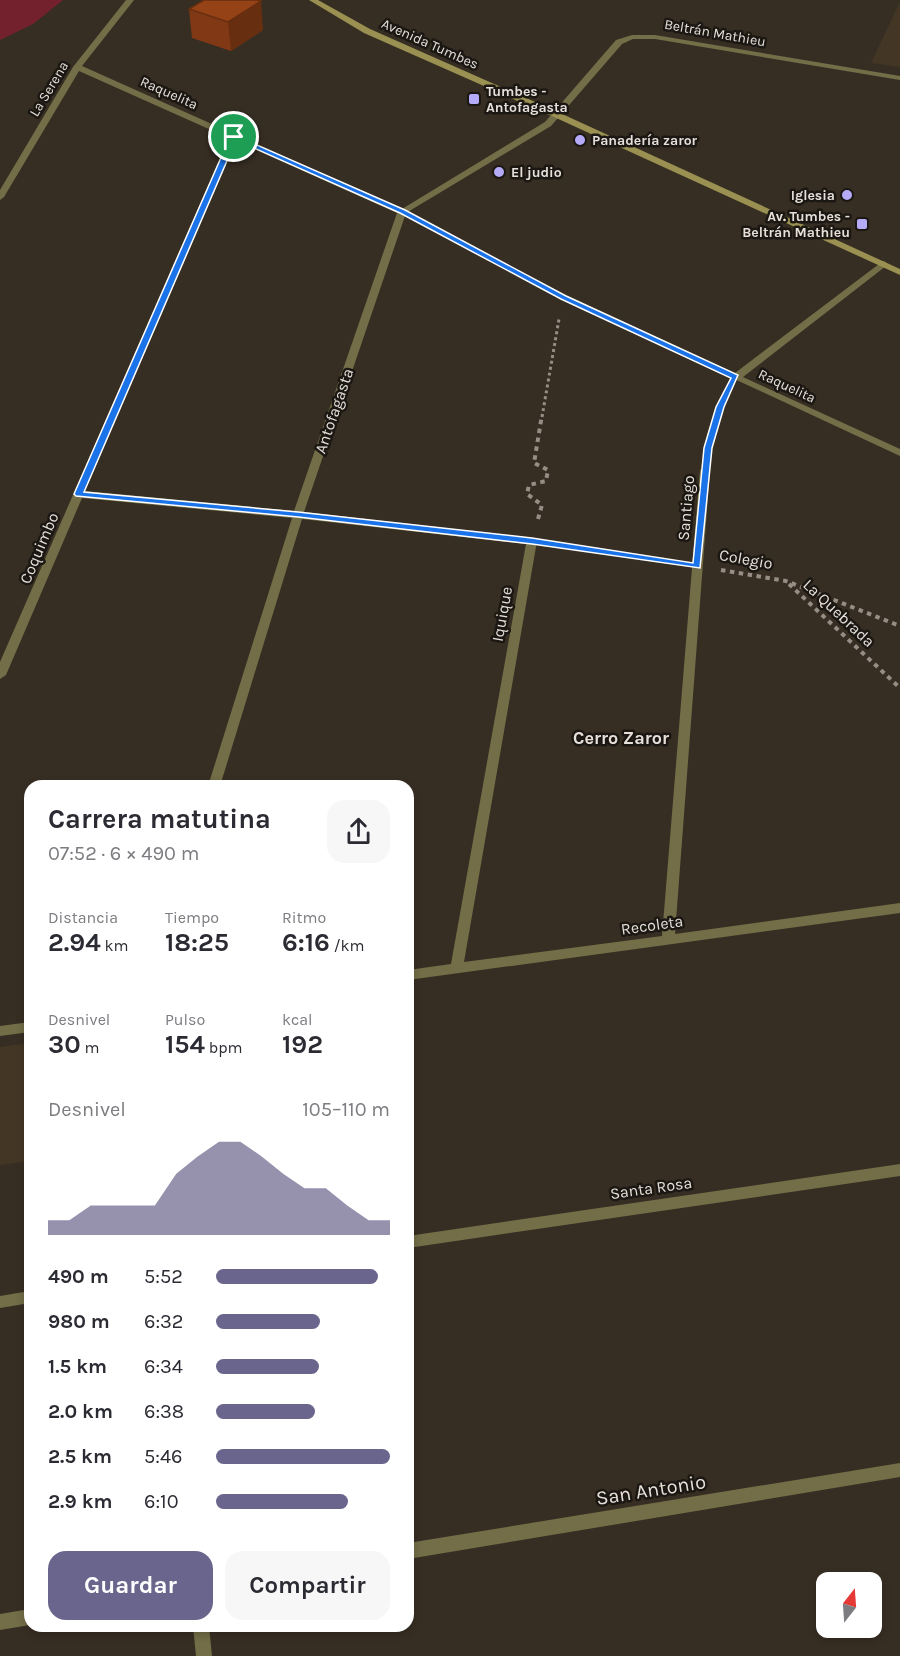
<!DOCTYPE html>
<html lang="es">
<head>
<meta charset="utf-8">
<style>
	:root { --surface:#fff; --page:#f7f7f7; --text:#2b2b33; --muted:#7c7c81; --accent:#6a658c }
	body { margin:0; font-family:Karla,sans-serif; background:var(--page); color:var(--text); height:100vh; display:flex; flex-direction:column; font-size:22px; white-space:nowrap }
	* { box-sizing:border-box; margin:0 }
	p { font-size:20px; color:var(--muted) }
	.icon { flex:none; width:33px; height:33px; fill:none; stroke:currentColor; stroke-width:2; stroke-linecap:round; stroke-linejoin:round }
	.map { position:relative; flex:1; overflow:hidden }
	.side { position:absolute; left:24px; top:780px; width:390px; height:852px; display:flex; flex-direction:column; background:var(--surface); border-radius:18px; box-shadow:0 3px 9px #0003 }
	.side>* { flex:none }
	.needle { width:39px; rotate:17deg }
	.tools { position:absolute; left:816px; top:1572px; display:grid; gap:12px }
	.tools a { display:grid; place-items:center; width:66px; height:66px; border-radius:12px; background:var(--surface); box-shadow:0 3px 9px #0003; font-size:30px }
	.pin { position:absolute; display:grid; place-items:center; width:51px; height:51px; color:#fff; margin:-26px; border:3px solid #fff; border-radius:50%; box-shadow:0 2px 6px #0007 }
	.round { display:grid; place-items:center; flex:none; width:63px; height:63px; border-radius:18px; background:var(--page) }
	.overview { display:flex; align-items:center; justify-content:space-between; height:102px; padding:0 24px }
	h1 { font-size:27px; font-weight:700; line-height:45px }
	.metrics { display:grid; grid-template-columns:repeat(3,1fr); gap:9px; height:102px; padding:6px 24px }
	.metrics div { display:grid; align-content:center }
	.metrics b { font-size:26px; font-weight:700 }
	.metrics small { font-size:16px; font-weight:400 }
	.metrics p { font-size:16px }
	.chart { height:168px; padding:12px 24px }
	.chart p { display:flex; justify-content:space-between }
	.chart svg { width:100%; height:108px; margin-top:6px; fill:var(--accent); opacity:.7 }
	.action { display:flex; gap:12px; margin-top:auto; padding:12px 24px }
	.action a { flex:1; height:69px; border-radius:18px; background:var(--accent); color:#fff; font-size:24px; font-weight:700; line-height:69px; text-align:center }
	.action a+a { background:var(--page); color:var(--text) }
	ul { padding:0 24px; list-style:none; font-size:20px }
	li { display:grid; grid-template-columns:96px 72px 1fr; align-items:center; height:45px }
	li i { height:15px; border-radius:8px; background:var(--accent) }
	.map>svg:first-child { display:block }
</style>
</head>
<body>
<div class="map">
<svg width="900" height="1656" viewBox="0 0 900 1656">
	<rect width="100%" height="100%" fill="#372e23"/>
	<g fill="#433625">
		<path d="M900 2V67L871 63Z"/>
		<path d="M30 1043V1161L0 1165V1047Z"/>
	</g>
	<path fill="#74212e" d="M0 0H63L33 24 0 40Z"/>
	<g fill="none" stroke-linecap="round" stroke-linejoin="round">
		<g stroke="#968e86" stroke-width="3" stroke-dasharray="3 3" stroke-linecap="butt">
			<path d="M426 224 544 287"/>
			<path d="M542 417 559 319"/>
			<path d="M717 417 725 396"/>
		</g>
		<g stroke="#968e86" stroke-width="4" stroke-dasharray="4.5 4.5" stroke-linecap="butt">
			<path d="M708 451 718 415"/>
			<path d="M538 519 542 505 527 494 529 485 546 481 548 470 534 463 542 415"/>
			<path d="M555 545 672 562"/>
			<path d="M721 570 786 581 900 626"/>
			<path d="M789 584 900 688"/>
		</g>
		<g fill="#736e47" fill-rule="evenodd">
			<path d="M126 0H134L82 66 402 209 545 122 616 40 632 35H655L900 76V80L655 39H633L622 44 551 126 406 213 304 512 532 538 537 541 464 962 662 936 700 470 705 467 710 470 675 934 900 903V913L408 980V970L451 964 526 544 302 519 220 786H208L292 518 82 498 6 675 0 679V662L229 138 79 71 4 197 0 200V190L73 67ZM236 141 397 213 294 511 85 491Z"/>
			<path d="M883 261 886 262V266L743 377 900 449V456L558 297 563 294 566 295 735 373Z"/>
			<path d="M30 1022V1032L0 1036V1026Z"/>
			<path d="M900 1164V1176L408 1248V1236Z"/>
			<path d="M30 1291V1303L0 1308V1296Z"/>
			<path d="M900 1463V1477L408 1559V1543Z"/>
			<path d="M30 1609V1625L0 1630V1614Z"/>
			<path d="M193 1626H209L212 1656H196Z"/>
		</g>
		<path fill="#999051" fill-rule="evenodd" d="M309 0H318L370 29 560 113 900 269V275L554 117 364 33Z"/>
	</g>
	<path fill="#803914" d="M189 9 263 30 231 51 192 38Z"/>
	<path fill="#682e10" d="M261 1 263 30 231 51 228 22Z"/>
	<path fill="#954217" stroke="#682e10" stroke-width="1.5" d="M204 0H258L261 1 228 22 189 9Z"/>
	<path fill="#1a73e8" stroke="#fff" stroke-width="1.5" fill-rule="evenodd" d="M234 135 405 210 566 296 738 375 724 407 712 448 700 568 532 544 298 517 76 496 74 494 230 137ZM236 140 400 213 561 299 731 378 716 407 704 448 693 563 532 538 298 512 84 492Z"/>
	<g fill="#b6abf8" stroke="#1b1712" stroke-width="2">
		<rect x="468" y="93" width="12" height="12" rx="3"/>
		<circle cx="580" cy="140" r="6"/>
		<circle cx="499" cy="172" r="6"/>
		<circle cx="847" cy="195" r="6"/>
		<rect x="856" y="218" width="12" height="12" rx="3"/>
	</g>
	<g text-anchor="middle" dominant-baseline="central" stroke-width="5" stroke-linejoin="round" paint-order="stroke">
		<g font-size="14" fill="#e6e0d9" stroke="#1b1712">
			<text transform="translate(715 33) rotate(10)">Beltrán Mathieu</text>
			<text transform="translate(430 44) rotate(24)">Avenida Tumbes</text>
			<text transform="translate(49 89) rotate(-59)">La Serena</text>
			<text transform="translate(169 93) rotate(24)">Raquelita</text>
			<text transform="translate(787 386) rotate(25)">Raquelita</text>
		</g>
		<g font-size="14" font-weight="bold" fill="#e6e0d9" stroke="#1b1712" text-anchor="start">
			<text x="486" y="91">Tumbes -<tspan x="486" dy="16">Antofagasta</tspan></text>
			<text x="592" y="140">Panadería zaror</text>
			<text x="511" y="172">El judio</text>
			<text x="835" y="195" text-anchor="end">Iglesia</text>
			<text x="850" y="216" text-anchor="end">Av. Tumbes -<tspan x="850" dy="16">Beltrán Mathieu</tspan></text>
		</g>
		<g font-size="16" fill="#e6e0d9" stroke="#1b1712">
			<text transform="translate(334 411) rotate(-71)">Antofagasta</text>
			<text transform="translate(686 508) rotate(-85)">Santiago</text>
			<text transform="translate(39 548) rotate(-67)">Coquimbo</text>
			<text transform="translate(746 559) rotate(10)">Colegio</text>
			<text transform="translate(839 613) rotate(43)">La Quebrada</text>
			<text transform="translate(502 614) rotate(-80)">Iquique</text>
			<text transform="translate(652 925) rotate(-8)">Recoleta</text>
			<text transform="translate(651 1188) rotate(-8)">Santa Rosa</text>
		</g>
		<g font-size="18" font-weight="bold" fill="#e6e0d9" stroke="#1b1712">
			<text x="621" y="738">Cerro Zaror</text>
		</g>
		<g font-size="20" fill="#e6e0d9" stroke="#1b1712">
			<text transform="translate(651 1490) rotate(-9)">San Antonio</text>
		</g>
	</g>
</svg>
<div class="tools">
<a><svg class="needle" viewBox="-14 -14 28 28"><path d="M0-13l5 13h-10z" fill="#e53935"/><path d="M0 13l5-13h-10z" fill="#7c7c81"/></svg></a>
</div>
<div class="pin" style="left:234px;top:137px;background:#1e9e55"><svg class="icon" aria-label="arrive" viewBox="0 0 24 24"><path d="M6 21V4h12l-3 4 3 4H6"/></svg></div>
<section class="side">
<div class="overview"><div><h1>Carrera matutina</h1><p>07:52 · 6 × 490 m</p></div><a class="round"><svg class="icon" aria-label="share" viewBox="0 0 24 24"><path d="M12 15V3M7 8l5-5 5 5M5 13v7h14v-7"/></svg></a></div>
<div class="metrics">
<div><p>Distancia</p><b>2.94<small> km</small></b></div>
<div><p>Tiempo</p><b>18:25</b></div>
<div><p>Ritmo</p><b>6:16<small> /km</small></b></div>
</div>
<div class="metrics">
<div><p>Desnivel</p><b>30<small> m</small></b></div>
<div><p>Pulso</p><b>154<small> bpm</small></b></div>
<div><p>kcal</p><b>192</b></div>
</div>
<div class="chart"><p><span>Desnivel</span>105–110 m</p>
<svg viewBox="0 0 160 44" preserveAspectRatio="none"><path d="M0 44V38L10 38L20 32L30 32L40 32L50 32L60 19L70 12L80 6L90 6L100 12L110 19L120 25L130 25L140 32L150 38L160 38V44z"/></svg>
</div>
<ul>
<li><b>490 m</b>5:52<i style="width:93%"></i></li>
<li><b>980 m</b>6:32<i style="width:60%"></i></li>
<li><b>1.5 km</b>6:34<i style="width:59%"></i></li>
<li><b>2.0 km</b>6:38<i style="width:57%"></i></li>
<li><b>2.5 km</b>5:46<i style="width:100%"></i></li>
<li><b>2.9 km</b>6:10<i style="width:76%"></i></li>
</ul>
<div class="action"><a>Guardar</a><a>Compartir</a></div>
</section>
</div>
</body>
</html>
